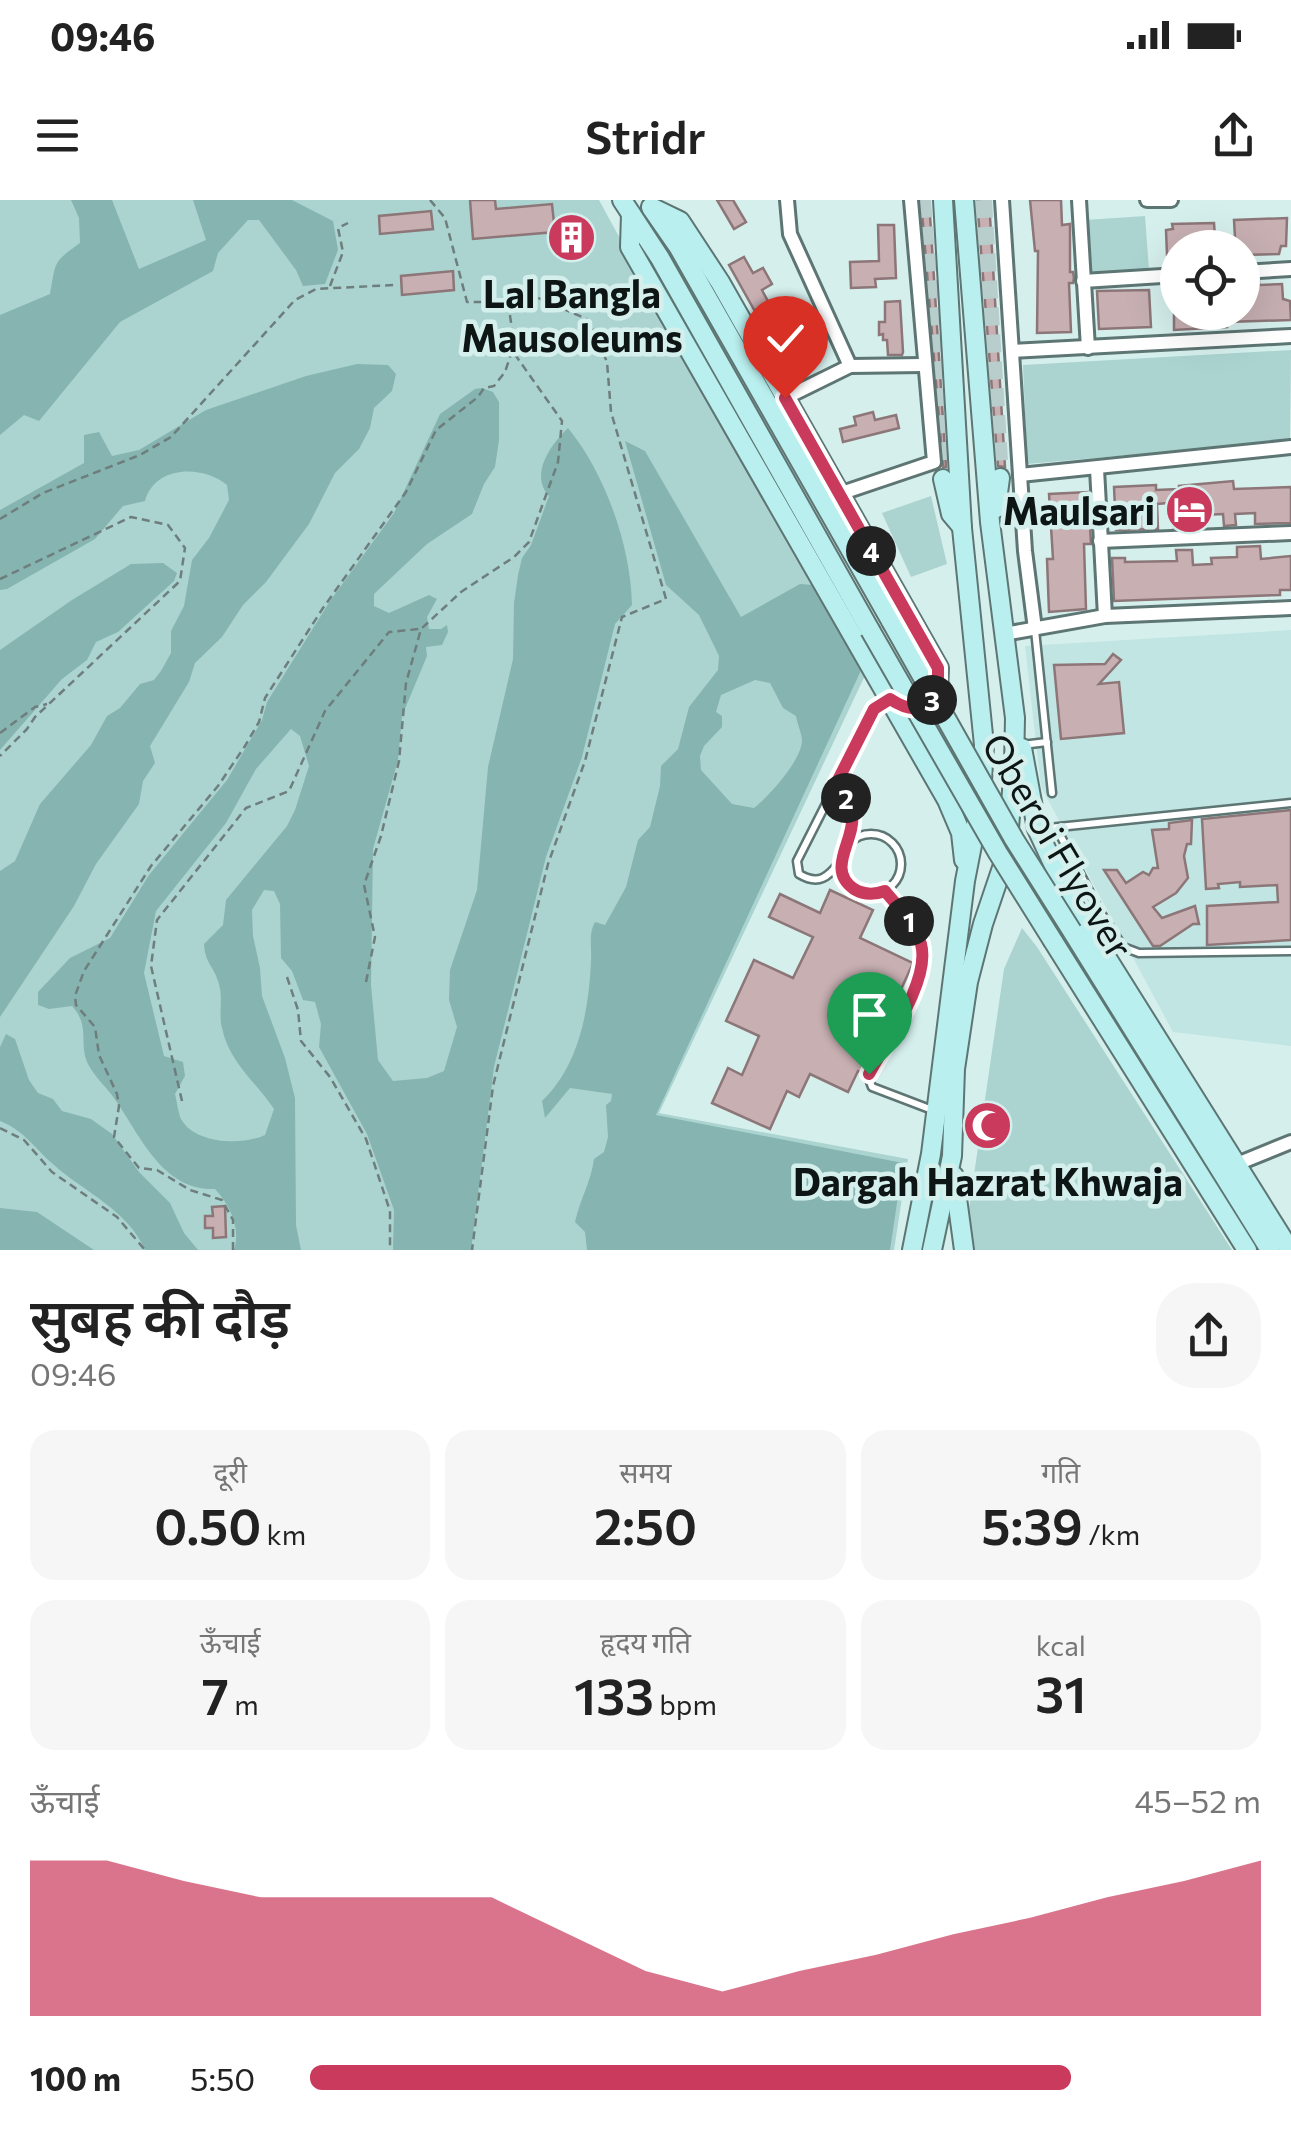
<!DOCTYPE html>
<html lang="hi">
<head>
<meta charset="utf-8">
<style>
	:root { --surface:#fff; --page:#f6f6f6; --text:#222; --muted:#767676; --accent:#c93a5c }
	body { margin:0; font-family:Commissioner,"Noto Sans Devanagari",sans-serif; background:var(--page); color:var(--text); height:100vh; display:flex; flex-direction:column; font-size:38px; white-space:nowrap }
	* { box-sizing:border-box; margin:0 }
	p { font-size:32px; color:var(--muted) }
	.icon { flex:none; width:55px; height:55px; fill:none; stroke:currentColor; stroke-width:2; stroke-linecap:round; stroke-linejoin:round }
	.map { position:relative; height:1050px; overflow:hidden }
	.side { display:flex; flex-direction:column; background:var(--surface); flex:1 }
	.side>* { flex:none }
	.fabs { position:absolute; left:1160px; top:30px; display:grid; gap:20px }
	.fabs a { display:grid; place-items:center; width:100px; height:100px; border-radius:50%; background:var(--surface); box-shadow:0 10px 40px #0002; font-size:50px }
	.pin { position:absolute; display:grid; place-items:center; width:85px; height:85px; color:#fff; margin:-102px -42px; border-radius:50% 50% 50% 0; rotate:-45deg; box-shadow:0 0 10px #0007 }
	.pin .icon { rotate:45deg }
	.km { position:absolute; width:50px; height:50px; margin:-25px; border-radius:50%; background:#222; color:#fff; font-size:28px; line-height:50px; text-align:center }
	.round { display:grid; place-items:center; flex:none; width:105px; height:105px; border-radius:40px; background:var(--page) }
	.head { display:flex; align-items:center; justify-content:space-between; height:170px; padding:0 30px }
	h1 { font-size:55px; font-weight:600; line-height:75px }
	.figures { display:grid; grid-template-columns:repeat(3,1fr); gap:15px; height:170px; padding:10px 30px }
	.figures div { display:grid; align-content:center; border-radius:25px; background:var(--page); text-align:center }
	.figures b { font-size:50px; font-weight:600 }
	.figures small { font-size:28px; font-weight:400 }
	.figures p { font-size:28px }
	.chart { height:280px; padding:20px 30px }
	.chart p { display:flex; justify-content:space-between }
	.chart svg { width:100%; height:180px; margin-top:10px; fill:var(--accent); opacity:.7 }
	ul { padding:0 30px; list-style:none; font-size:32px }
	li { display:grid; grid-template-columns:160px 120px 1fr; align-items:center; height:75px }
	li i { height:25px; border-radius:12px; background:var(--accent) }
	.status { display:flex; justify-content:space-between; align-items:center; height:70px; padding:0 50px; background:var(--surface); direction:ltr }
	.status svg { height:28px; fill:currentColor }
	header { display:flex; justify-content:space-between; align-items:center; height:130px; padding:0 30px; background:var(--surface); font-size:45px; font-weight:600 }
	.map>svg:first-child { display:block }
</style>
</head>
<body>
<div class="status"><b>09:46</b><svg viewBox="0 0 49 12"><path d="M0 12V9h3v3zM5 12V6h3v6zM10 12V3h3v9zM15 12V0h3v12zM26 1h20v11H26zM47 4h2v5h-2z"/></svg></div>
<header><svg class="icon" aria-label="menu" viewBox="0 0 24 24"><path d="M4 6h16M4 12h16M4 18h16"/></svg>Stridr<svg class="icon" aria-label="share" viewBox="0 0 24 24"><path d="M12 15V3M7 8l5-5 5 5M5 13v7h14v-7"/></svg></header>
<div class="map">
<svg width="1291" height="1050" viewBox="0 0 1291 1050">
	<rect width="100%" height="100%" fill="#d5efed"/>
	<path fill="#c1e5e3" d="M1291 430V846L1173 832 1041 587 1025 446Z"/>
	<g fill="#abd4d1">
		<path d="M0 0H599L689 165 869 467 659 913 908 959 894 1050H0Z"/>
		<path d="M1145 16 1149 70 1089 75 1085 20Z"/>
		<path d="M1291 150 1290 241 1027 264 1023 165Z"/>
		<path d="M931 296 947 364 911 377 882 313Z"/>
		<path d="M1022 728 1037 747 1232 1050H963L1004 769Z"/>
	</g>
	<g fill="#86b4b1" fill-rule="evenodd">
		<path d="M71 0H112L139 69 206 40 193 0H292L333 21 338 50 325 84 303 86 296 70 259 20H248L218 53 213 71 120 122 39 221 24 215 0 235V115L50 94C56 62 52 63 80 43L79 18Z"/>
		<path d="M357 164 388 165 396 174 392 191 374 208 370 228 359 249 335 273 309 324 266 382 243 405 222 437 195 463 189 482 150 546 155 563 143 581 139 604 96 664 74 706 0 817V671L15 661 40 604 91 545 107 516 120 508 140 484 154 480 161 471 171 453V431L184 406 192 360 209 338 229 300 227 285C203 265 155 265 145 301L123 306 95 339 7 389 0 390V310L84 263V235L99 232 112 256 139 250 206 210 306 176Z"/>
		<path d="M482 188 493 192 499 202V240L495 267 484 284 472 314 427 344 374 394V406L389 413 429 395 437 399 427 417 429 429H441L447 425 448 432 442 445 426 447 427 456 402 516 398 560 373 649 371 785 378 860 393 881 427 878 444 871 457 827 449 800 450 770 477 690 488 567 513 459 514 403 518 375 522 358 531 345 549 296C529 275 551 244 568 228 605 273 631 346 632 405L615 424 582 557 546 657 494 867 471 1050H393L394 1010 367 934 319 847 321 824 315 802 303 800 292 771 281 758 280 704 274 691 264 690 252 710 253 736 260 768 262 796 285 858 295 898 296 1025 301 1050H234C241 1028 230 1005 215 989 163 991 141 937 116 901 108 888 95 878 88 864 78 843 91 827 72 806L49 809 38 805V792L70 758 110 738 149 675 227 580 262 520 267 502 330 401 394 313 440 214 475 189ZM291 529 300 536 309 566 295 610 287 626 226 700 223 725 204 744C205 763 213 765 218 781 224 797 218 813 222 828 229 862 255 881 274 909L265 935C242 946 195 944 181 919 178 912 177 902 175 894L185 876 183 862 164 856 144 773 156 711 226 623 256 569Z"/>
		<path d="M625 241 645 251 741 417 800 384 813 385 863 466 656 915 903 963 890 1050H587L585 1032 575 1022C580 999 591 982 594 959L604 952 608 937 606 905 611 901 612 894 570 888 545 918 542 901C579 866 589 810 591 761 592 748 588 734 595 722L605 725 626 687 638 640 650 627 660 586 661 566 678 549 689 507 718 470 719 456 699 415 666 385ZM755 480 770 483 783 508 796 516C797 523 802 534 802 541 801 561 769 596 754 608L732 604 701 570 700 556 704 546 722 527V516L716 512 721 495Z"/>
		<path d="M163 363 177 373 174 381 118 432 96 442 87 460 62 479 0 550V450L72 400 131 364Z"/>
		<path d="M6 834 15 839 29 880 38 893 53 899 62 911 91 919 112 934 139 972 170 1003 184 1033 198 1050H145C128 1010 84 992 54 965 34 948 25 931 0 921V847Z"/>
		<path d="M0 1008 37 1012 94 1050H0Z"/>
	</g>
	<g fill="#c7afb2" stroke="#8c7678" stroke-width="2.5">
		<path d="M470 0H495L496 9 552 4 555 32 473 39Z"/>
		<path d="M717 0H733L746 22 734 29Z"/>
		<path d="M921 0H929L946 267H943Z"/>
		<path d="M977 0H989L1005 267 998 266Z"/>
		<path d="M1030 0H1061L1062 25 1070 24V72H1073L1074 78 1073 83H1069L1071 132 1037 133 1038 51H1035Z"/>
		<path d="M431 11 433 29 380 34 379 16Z"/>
		<path d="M1287 18 1286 46H1281L1279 54 1242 55V48H1178V54L1167 55 1166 30 1173 29 1172 24 1214 23 1215 37H1235L1234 20Z"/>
		<path d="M585 24 587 50 560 53 558 26Z"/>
		<path d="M878 25H894L896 78 875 79 876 87 851 88 850 62 879 61Z"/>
		<path d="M744 57 753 73 763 68 772 84 762 90 771 107 757 115 729 65Z"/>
		<path d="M453 71 454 90 402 95 401 76Z"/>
		<path d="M1259 81V85L1282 84 1283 99 1290 101 1291 120 1227 122V127L1174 130V112H1242L1244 83Z"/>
		<path d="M1149 90 1151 127 1099 129 1097 91Z"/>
		<path d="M900 101 903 152 902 155H888L887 140H883V134L879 135V122H885V102Z"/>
		<path d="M782 123 789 137 797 133 806 149 797 153 806 170 790 178 766 131Z"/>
		<path d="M873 212 875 220 896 215 899 228 843 242 840 229 856 225 854 217Z"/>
		<path d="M1233 281 1234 289 1291 287V323L1255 324V313L1235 314 1236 325 1224 326 1223 314 1203 315 1204 323 1174 328V321L1181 320 1180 302 1157 304 1158 329 1116 330 1114 287 1156 285V290L1179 289V286Z"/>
		<path d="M1088 292 1091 344H1084L1086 409 1049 412 1047 359H1053L1049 294Z"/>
		<path d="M1260 346 1261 359 1291 356V390H1280V395L1114 401 1112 358H1125V362L1177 361 1176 350H1192L1193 365 1212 364 1211 358 1237 357V347Z"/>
		<path d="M1113 454 1121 460 1099 484 1119 482 1124 533 1061 539 1054 465 1105 464Z"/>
		<path d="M1291 610V740L1207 745V706L1278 702 1277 685 1240 687V682L1218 684 1219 688 1206 689 1202 619Z"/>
		<path d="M1192 620 1191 644H1187L1184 656 1188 678 1176 693 1153 707 1162 718 1195 706 1199 724H1193L1160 746H1153L1104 670H1117L1126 683 1143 672 1149 675 1153 668H1158L1152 630 1169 629V623Z"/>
		<path d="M830 690 873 710 860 738 913 763 863 873 858 871 848 892 810 874 799 897 787 891 770 929 712 903 728 868 742 875 759 836 726 821 754 760 793 778 813 737 769 717 780 694 820 713Z"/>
		<path d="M225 1006 226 1037 213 1038V1028H205V1016H213L212 1007Z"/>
	</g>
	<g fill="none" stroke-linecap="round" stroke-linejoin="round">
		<g stroke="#b7cecd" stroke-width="18" stroke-dasharray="18 9" stroke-linecap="butt">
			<path d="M922 0 943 279"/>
			<path d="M983 0 1000 278"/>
		</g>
		<defs>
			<g id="lane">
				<path d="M1035 430 1052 593"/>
				<path d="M1022 545 1047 542"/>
				<path d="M835 586C850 603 854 617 851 640"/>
				<path d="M1039 629 1291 603"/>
				<path d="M1057 629 1099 710 1123 747 1139 753 1291 751"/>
				<circle cx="871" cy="664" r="30"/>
				<path d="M841 661C828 677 819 686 799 674L797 661 874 509 886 501"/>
				<path d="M885 691C942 762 925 770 885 844 879 855 871 867 869 879L872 887 935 911"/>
			</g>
			<g id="street">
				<path d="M787 0 790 34 850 166"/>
				<path d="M1002 0 1025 351 1035 429"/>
				<path d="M1079 0 1088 148"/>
				<path d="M1147 0H1171"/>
				<path d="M1242 72 1291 69"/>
				<path d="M1083 81 1178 75"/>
				<path d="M1012 151 1291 136"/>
				<path d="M785 198 850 166 923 165"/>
				<path d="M1097 269 1105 416"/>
				<path d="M1020 275 1291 247"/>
				<path d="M839 294 934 262 911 0"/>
				<path d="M1100 341 1291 333"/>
				<path d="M1004 434 1105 416 1291 408"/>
				<path d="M1237 964 1291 942"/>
			</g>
			<g id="secondary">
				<path d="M622 0 660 58 870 430"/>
				<path d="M651 7 680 21 720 82 939 468 938 494 922 508 904 507"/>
				<path d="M652 9 679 48 891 421"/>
				<path d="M631 14 630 47 947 600 961 633 964 660"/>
				<path d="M943 279 951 314 962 327"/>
				<path d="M996 308 1000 278"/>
				<path d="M1022 548 1037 629 1068 696 1290 1050"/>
				<path d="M1072 731 1270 1050"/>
				<path d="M1053 741 1247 1050"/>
				<path d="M954 976 964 1050"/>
				<path d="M912 1050 931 954 965 681 981 599 984 545 962 328 943 0"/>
				<path d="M932 1050 952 956 955 869 968 782 983 724 1007 653 1014 566 1015 518 990 322 964 0"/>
			</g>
		</defs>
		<use href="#lane" stroke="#5d7573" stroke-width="11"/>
		<use href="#street" stroke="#5d7573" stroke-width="18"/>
		<use href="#secondary" stroke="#5d7573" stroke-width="22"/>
		<g stroke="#6d7e7d" stroke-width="2.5" stroke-dasharray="8 5" stroke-linecap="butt">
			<path d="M430 0 445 18 467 102H507"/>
			<path d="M330 86 343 52 338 28 348 23"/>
			<path d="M0 319 43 293 140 255 171 237 295 100 316 89 394 85"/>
			<path d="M0 379 131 317 168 325 185 348 180 381 35 517 27 529 0 556"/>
			<path d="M0 533 35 507 47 504"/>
			<path d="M287 777 298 810 301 841 330 877 366 939 390 1011V1050"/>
			<path d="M366 782 375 737 364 685 381 636 399 561 406 483 421 429 461 392 514 357 529 342 558 262 562 221 516 156 508 102 536 97 589 120 607 162 611 212 666 399 622 417 585 561 548 664 493 886 472 1050"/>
			<path d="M182 901 151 766 157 720 246 608 289 591 325 511 389 432 419 429"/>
			<path d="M0 928 24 940 52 972 117 1017 145 1050"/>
			<path d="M233 1050V1020L222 1000 190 990 157 970 139 968 114 937 119 906 117 894 99 855 95 827 76 805 75 796 84 771 151 666 218 586 245 546 259 522 265 498 323 408 406 292 436 230 478 197 484 188 494 186 505 172 514 145"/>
		</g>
		<use href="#lane" stroke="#fff" stroke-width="6"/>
		<use href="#street" stroke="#fff" stroke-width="12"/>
		<use href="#secondary" stroke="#b9efee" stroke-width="18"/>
		<defs>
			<g id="secondary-bridge">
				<path d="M891 421 1014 639 1072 731"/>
				<path d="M870 430 998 653 1053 741"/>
			</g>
		</defs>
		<use href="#secondary-bridge" stroke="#5d7573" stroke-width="22" stroke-linecap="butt"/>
		<use href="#secondary-bridge" stroke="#b9efee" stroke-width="18"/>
	</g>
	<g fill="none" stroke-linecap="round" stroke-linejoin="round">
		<defs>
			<path id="route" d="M785 198 938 468V494C922 512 910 512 890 499L874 509 835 586C842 595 850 602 852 614 856 640 825 669 854 689 864 695 874 695 885 691 898 707 915 724 921 744 931 780 886 842 869 874"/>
		</defs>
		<use href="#route" stroke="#fff" stroke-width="20"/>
		<use href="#route" stroke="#c93a5c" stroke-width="12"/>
	</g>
	<defs>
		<symbol id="building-disc" viewBox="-11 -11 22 22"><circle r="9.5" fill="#c93a5c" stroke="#d5efed"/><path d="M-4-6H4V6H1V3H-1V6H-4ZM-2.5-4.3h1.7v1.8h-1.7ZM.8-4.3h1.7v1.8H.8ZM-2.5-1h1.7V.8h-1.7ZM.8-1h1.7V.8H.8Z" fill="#fff"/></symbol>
		<symbol id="hotel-disc" viewBox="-11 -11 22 22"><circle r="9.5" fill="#c93a5c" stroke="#d5efed"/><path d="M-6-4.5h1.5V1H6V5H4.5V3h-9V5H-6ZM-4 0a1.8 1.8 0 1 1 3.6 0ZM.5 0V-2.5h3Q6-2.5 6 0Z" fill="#fff"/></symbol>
		<symbol id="mosque-disc" viewBox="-11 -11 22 22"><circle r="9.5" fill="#c93a5c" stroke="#d5efed"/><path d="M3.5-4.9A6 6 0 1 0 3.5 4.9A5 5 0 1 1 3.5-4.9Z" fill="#fff"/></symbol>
	</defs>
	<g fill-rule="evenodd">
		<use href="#building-disc" x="544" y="10" width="55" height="55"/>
		<use href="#hotel-disc" x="1162" y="282" width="55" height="55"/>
		<use href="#mosque-disc" x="960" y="898" width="55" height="55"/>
	</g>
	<g text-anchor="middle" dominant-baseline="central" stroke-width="9" stroke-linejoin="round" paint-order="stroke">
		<g font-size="38" font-weight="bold" fill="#0d1615" stroke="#d5efed">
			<text x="572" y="92">Lal Bangla<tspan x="572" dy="44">Mausoleums</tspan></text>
			<text x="1155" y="309" text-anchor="end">Maulsari</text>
			<text x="988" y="980">Dargah Hazrat Khwaja</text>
		</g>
		<g font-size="38" fill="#0d1615" stroke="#d5efed">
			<text transform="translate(1059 645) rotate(59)">Oberoi Flyover</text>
		</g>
	</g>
</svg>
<div class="fabs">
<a><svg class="icon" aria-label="locate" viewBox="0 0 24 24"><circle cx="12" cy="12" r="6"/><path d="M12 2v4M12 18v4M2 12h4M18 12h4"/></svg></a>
</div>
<div class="pin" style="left:869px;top:874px;background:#1e9e55"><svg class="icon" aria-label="arrive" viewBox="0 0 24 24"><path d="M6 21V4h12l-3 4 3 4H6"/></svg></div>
<div class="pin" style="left:785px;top:198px;background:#d93025"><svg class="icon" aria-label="check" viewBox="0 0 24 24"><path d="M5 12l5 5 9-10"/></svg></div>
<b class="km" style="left:909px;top:721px">1</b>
<b class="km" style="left:846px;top:598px">2</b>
<b class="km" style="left:932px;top:500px">3</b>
<b class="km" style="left:871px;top:351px">4</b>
</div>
<section class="side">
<div class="head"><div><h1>सुबह की दौड़</h1><p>09:46</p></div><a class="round"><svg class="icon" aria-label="share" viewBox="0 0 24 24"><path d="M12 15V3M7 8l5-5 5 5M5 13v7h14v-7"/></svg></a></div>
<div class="figures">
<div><p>दूरी</p><b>0.50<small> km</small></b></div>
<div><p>समय</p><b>2:50</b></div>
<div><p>गति</p><b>5:39<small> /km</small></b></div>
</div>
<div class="figures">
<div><p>ऊँचाई</p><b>7<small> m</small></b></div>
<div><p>हृदय गति</p><b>133<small> bpm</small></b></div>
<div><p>kcal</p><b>31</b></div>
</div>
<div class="chart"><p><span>ऊँचाई</span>45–52 m</p>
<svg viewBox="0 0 160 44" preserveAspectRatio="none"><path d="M0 44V6L10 6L20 11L30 15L40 15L50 15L60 15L70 24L80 33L90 38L100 33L110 29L120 24L130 20L140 15L150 11L160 6V44z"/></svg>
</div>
<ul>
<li><b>100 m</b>5:50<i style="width:80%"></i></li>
</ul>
</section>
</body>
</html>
